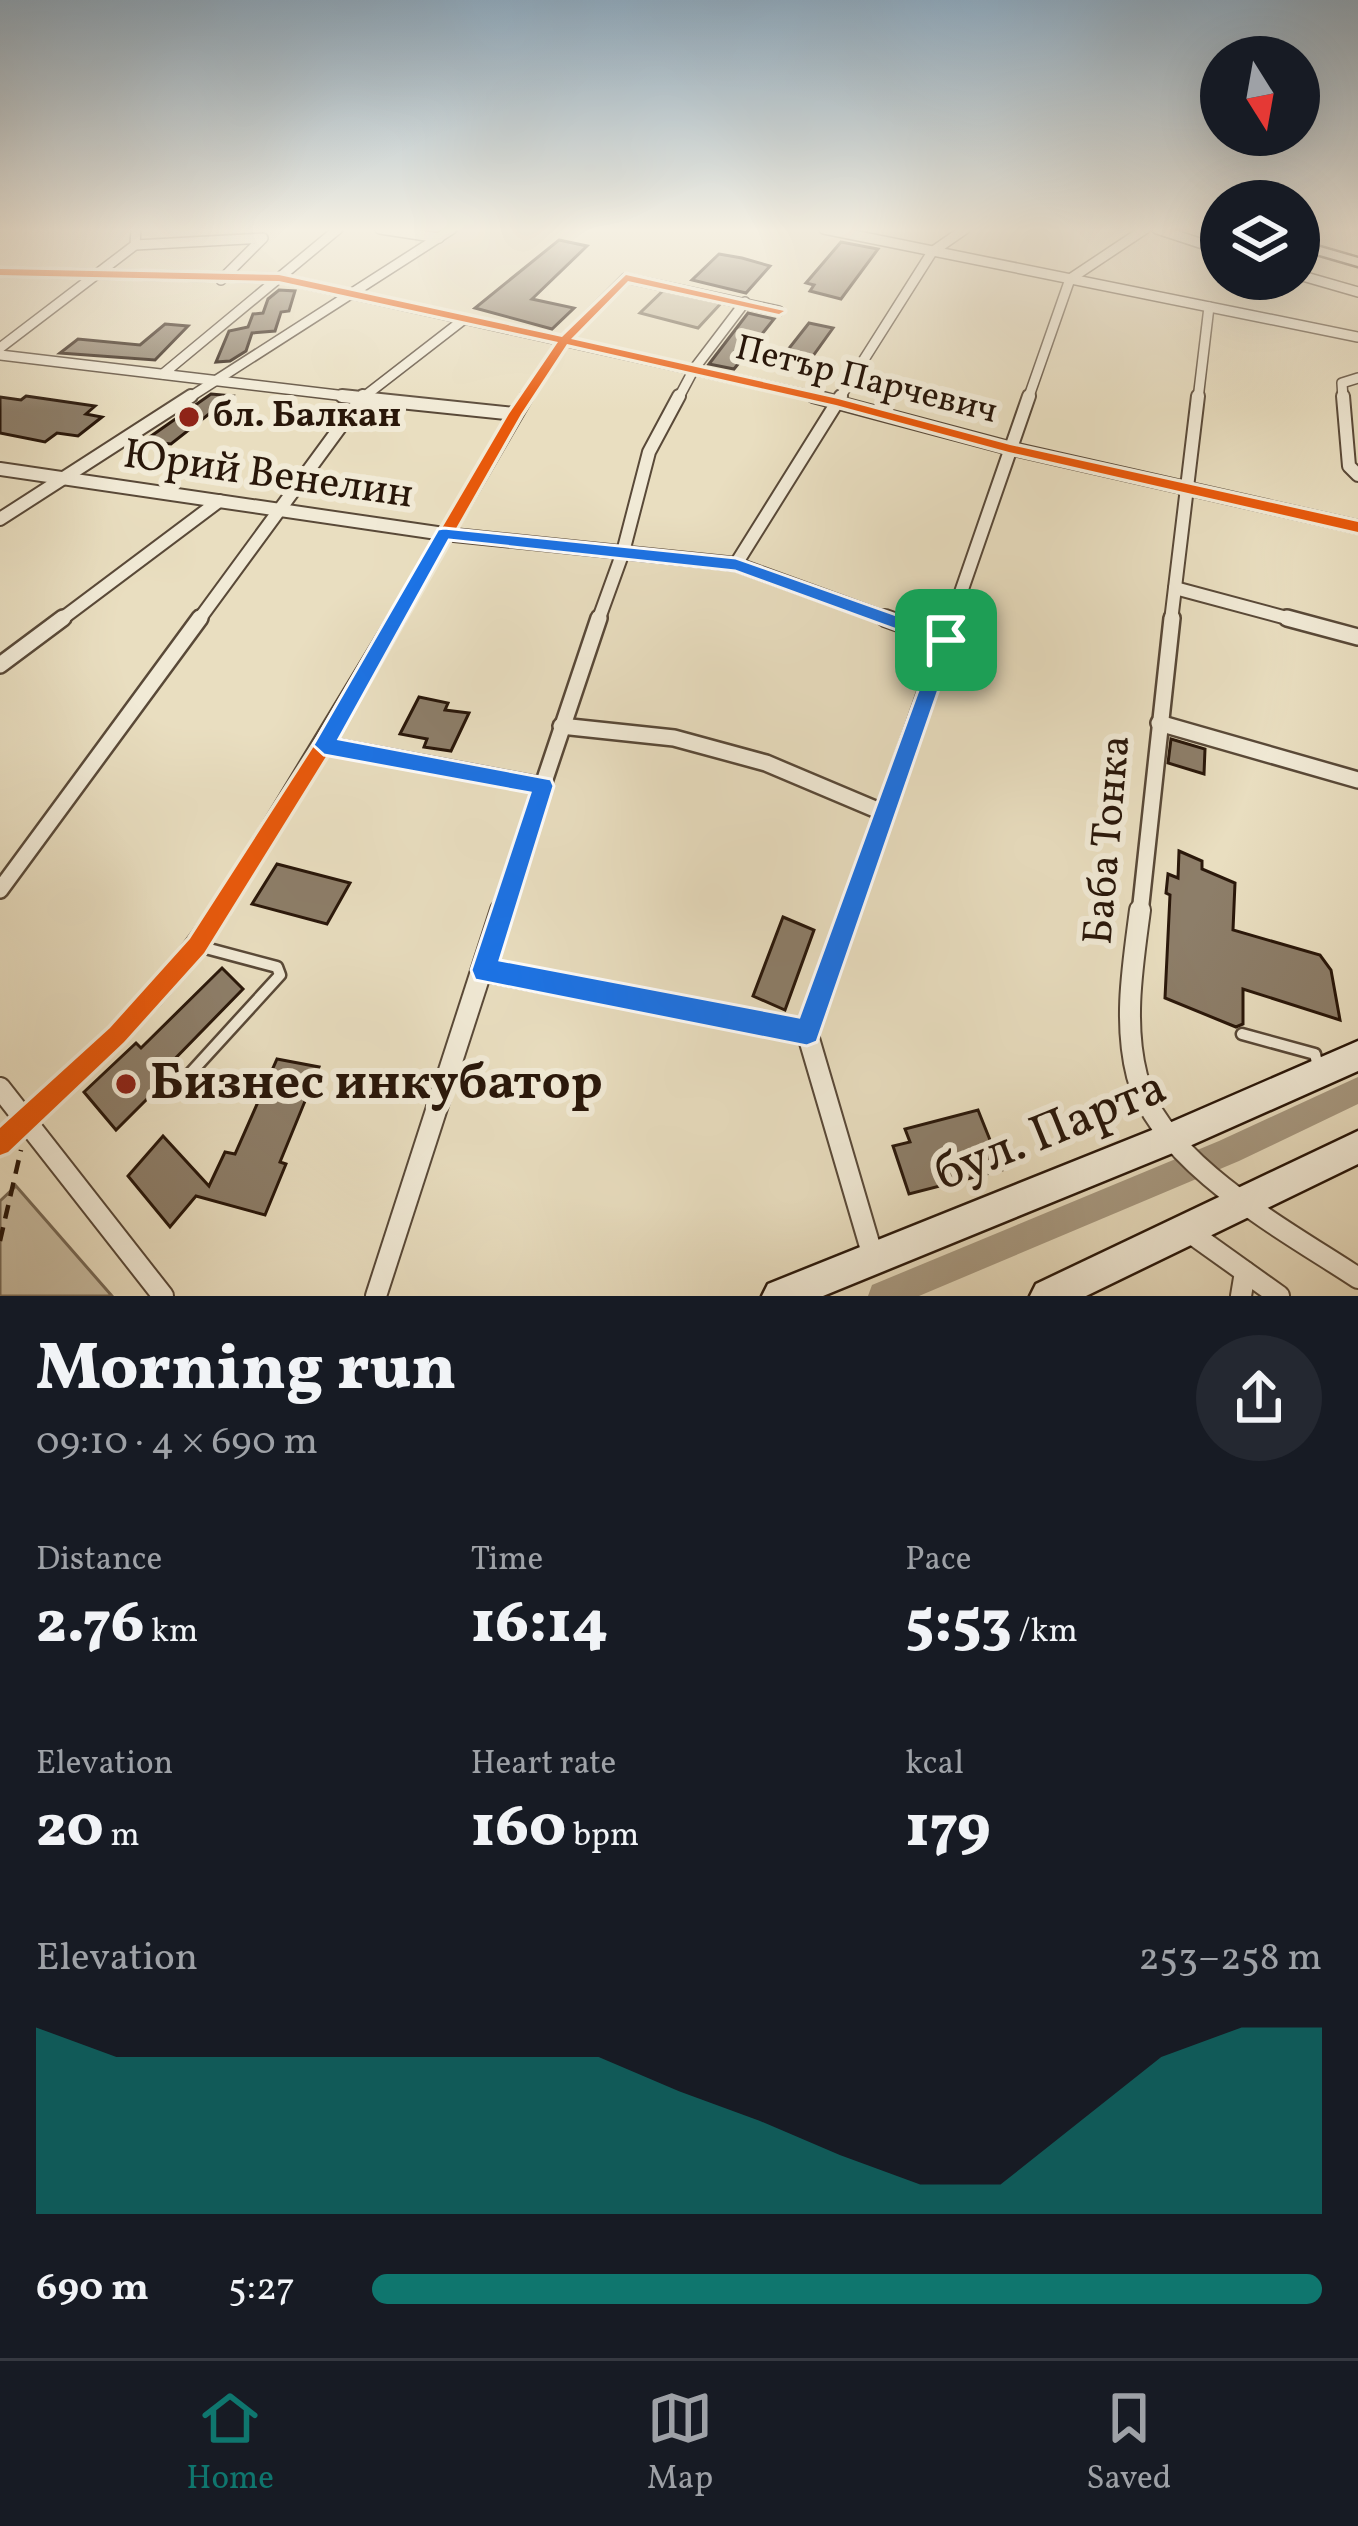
<!DOCTYPE html>
<html lang="en">
<head>
<meta charset="utf-8">
<style>
	:root { --surface:#171b24; --page:#242831; --text:#f1f3f6; --muted:#9ea1a6; --line:#363941; --accent:#0f766e }
	body { margin:0; font-family:Vollkorn,serif; background:var(--page); color:var(--text); height:100vh; display:flex; flex-direction:column; font-size:45px; white-space:nowrap }
	* { box-sizing:border-box; margin:0 }
	p { font-size:39px; color:var(--muted) }
	.icon { flex:none; width:66px; height:66px; fill:none; stroke:currentColor; stroke-width:2; stroke-linecap:round; stroke-linejoin:round }
	.map { position:relative; height:1296px; overflow:hidden }
	.panel { display:flex; flex-direction:column; background:var(--surface); flex:1 }
	.panel>* { flex:none }
	.needle { width:78px; rotate:169deg }
	.controls { position:absolute; left:1200px; top:36px; display:grid; gap:24px }
	.controls a { display:grid; place-items:center; width:120px; height:120px; border-radius:50%; background:var(--surface); box-shadow:0 12px 48px #0002; font-size:60px }
	.pin { position:absolute; display:grid; place-items:center; width:102px; height:102px; color:#fff; margin:-51px; border-radius:24px; box-shadow:0 6px 18px #0006 }
	.round { display:grid; place-items:center; flex:none; width:126px; height:126px; border-radius:63px; background:var(--page) }
	.summary { display:flex; align-items:center; justify-content:space-between; height:204px; padding:0 36px }
	h1 { font-size:66px; font-weight:800; line-height:90px }
	.figures { display:grid; grid-template-columns:repeat(3,1fr); gap:18px; height:204px; padding:12px 36px }
	.figures div { display:grid; align-content:center }
	.figures b { font-size:60px; font-weight:800 }
	.figures small { font-size:33px; font-weight:400 }
	.figures p { font-size:33px }
	.chart { height:336px; padding:24px 36px }
	.chart p { display:flex; justify-content:space-between }
	.chart svg { width:100%; height:216px; margin-top:12px; fill:var(--accent); opacity:.7 }
	ul { padding:0 36px; list-style:none; font-size:39px }
	li { display:grid; grid-template-columns:192px 144px 1fr; align-items:center; height:90px }
	li i { height:30px; border-radius:15px; background:var(--accent) }
	.menu { display:flex; justify-content:space-around; align-items:center; height:168px; border-top:3px solid var(--line); background:var(--surface); font-size:33px; color:var(--muted) }
	.menu a { display:grid; justify-items:center; gap:6px }
	.menu .current { color:var(--accent) }
	.map>svg:first-child { display:block }
</style>
</head>
<body>
<div class="map">
<svg width="1358" height="1296" viewBox="0 0 1358 1296">
	<rect width="100%" height="100%" fill="#e9dec0"/>
	<filter id="stains"><feTurbulence type="fractalNoise" baseFrequency=".00167" numOctaves="4"/><feColorMatrix values="0 0 0 0 .2 0 0 0 0 .09 0 0 0 0 .02 0 0 0 .5 -.17"/></filter>
	<radialGradient id="worn" r=".72"><stop offset=".6" stop-color="#630" stop-opacity="0"/><stop offset="1" stop-color="#630" stop-opacity=".3"/></radialGradient>
	<g fill="#c8bca1" stroke="#786a56" stroke-width="3">
		<path d="M668 286 725 299 698 328 640 313Z"/>
		<path d="M16 1186 112 1296H0V1201Z"/>
	</g>
	<g fill="none" stroke-linecap="round" stroke-linejoin="round">
		<path fill="#a89a82" fill-rule="evenodd" d="M1358 1077V1104L1239 1161 919 1296H868L872 1285 1219 1141Z"/>
	</g>
	<g fill="#8d7e69" stroke="#29170a" stroke-width="3">
		<path d="M559 240 587 246 532 299 574 308 552 329 475 308Z"/>
		<path d="M841 242 878 249 841 299 810 291 814 285 806 283Z"/>
		<path d="M719 254 742 258 770 266 746 293 692 280Z"/>
		<path d="M279 290 295 291 289 311 281 312 275 331 252 333 246 351 230 361 216 362 229 331 248 327 253 314 263 313 268 299Z"/>
		<path d="M748 313 774 319 734 369 709 364Z"/>
		<path d="M809 323 833 328 805 367 779 361Z"/>
		<path d="M165 324 188 326 155 360 60 353 78 339 140 345Z"/>
		<path d="M211 394 232 396 171 444 144 441Z"/>
		<path d="M26 396 95 406 86 414 102 417 78 436 57 433 45 442 0 433V397L21 400Z"/>
		<path d="M419 697 448 703 445 710 469 713 451 751 424 747 427 739 400 734Z"/>
		<path d="M1171 739 1205 749 1204 774 1168 763Z"/>
		<path d="M1179 851 1202 861V869L1235 883 1233 930 1320 955 1331 970 1340 1020 1243 989V1024L1236 1027 1165 998 1170 895 1166 893 1168 874 1178 878Z"/>
		<path d="M277 864 350 883 327 924 252 904Z"/>
		<path d="M783 917 814 930 785 1010 753 996Z"/>
		<path d="M222 968 243 989 163 1071 169 1077 116 1130 84 1092 136 1043 141 1048Z"/>
		<path d="M277 1059 319 1067 280 1162 286 1164 265 1215 196 1196 170 1227 128 1176 163 1136 209 1186 225 1152 235 1154Z"/>
		<path d="M978 1110 1002 1170 909 1194 893 1146 910 1142 905 1129Z"/>
	</g>
	<g fill="none" stroke-linecap="round" stroke-linejoin="round">
		<defs>
			<g id="service">
				<path d="M1242 1034 1315 1054 1318 1067"/>
				<path d="M186 1078 280 975 277 967 198 946"/>
			</g>
			<g id="minor-far3">
				<path d="M380 229 439 238"/>
				<path d="M824 229 1358 337"/>
				<path d="M1157 229 1221 250"/>
				<path d="M135 245 263 238 221 280"/>
				<path d="M0 272 279 278 826 399"/>
				<path d="M1299 275 1358 292"/>
				<path d="M0 348 135 245 136 229"/>
				<path d="M0 355 371 399"/>
				<path d="M163 374 338 229"/>
				<path d="M187 399 452 229"/>
				<path d="M361 399 463 320"/>
				<path d="M525 399 564 340 626 278 779 311"/>
				<path d="M678 399 694 369 745 302"/>
				<path d="M839 399 932 252 965 229"/>
				<path d="M1028 399 1070 279 1145 229"/>
				<path d="M1198 399 1209 307"/>
				<path d="M1343 399 1342 383 1358 378"/>
			</g>
			<g id="minor-far2">
				<path d="M342 396 515 414"/>
				<path d="M813 396 1009 448 1358 527"/>
				<path d="M1343 396 1349 466 1358 475"/>
				<path d="M0 469 444 534 736 564 893 621"/>
				<path d="M0 519 191 396"/>
				<path d="M736 564 841 396"/>
				<path d="M1175 588 1298 621"/>
				<path d="M59 621 219 501"/>
				<path d="M198 621 363 396"/>
				<path d="M396 621 527 396"/>
				<path d="M598 621 623 552 649 452 679 396"/>
				<path d="M951 621 1029 396"/>
				<path d="M1171 621 1198 396"/>
			</g>
			<g id="minor-far1">
				<path d="M885 618 946 640"/>
				<path d="M1287 618 1358 637"/>
				<path d="M0 665 63 618"/>
				<path d="M1159 723 1358 780"/>
				<path d="M561 726 674 738 766 763 882 812"/>
				<path d="M324 745 543 786"/>
				<path d="M0 890 200 618"/>
				<path d="M218 913 397 618"/>
				<path d="M500 913 599 618"/>
				<path d="M849 913 952 618"/>
				<path d="M1140 913 1172 618"/>
			</g>
			<g id="minor">
				<path d="M850 910 807 1032 874 1260"/>
				<path d="M1140 910C1133 964 1123 1022 1137 1076 1159 1163 1287 1231 1358 1278"/>
				<path d="M484 971 807 1032"/>
				<path d="M0 1088 163 1296"/>
				<path d="M0 1144C78 1071 162 1001 220 910"/>
				<path d="M1188 1231 1279 1296"/>
				<path d="M376 1296 501 910"/>
				<path d="M1241 1296 1245 1272"/>
			</g>
			<g id="secondary">
				<path d="M1299 241 1358 258V266L1299 249Z"/>
				<path d="M1358 1041V1071L1185 1148 823 1296H762L768 1284 1167 1124Z"/>
				<path d="M1358 1131V1164L1086 1296H1030L1036 1284Z"/>
			</g>
		</defs>
		<use href="#service" stroke="#594938" stroke-width="15"/>
		<use href="#minor-far3" stroke="#594938" stroke-width="12"/>
		<use href="#minor-far2" stroke="#594938" stroke-width="16"/>
		<use href="#minor-far1" stroke="#594938" stroke-width="20"/>
		<use href="#minor" stroke="#594938" stroke-width="24"/>
		<use href="#secondary" stroke="#29170a" stroke-width="5"/>
		<path stroke="#29170a" stroke-width="4.5" stroke-dasharray="14 9" stroke-linecap="butt" d="M0 1241 21 1150"/>
		<use href="#service" stroke="#f1ead6" stroke-width="10"/>
		<use href="#minor-far3" stroke="#f1ead6" stroke-width="9"/>
		<use href="#minor-far2" stroke="#f1ead6" stroke-width="12"/>
		<use href="#minor-far1" stroke="#f1ead6" stroke-width="15"/>
		<use href="#minor" stroke="#f1ead6" stroke-width="20"/>
		<use href="#secondary" fill="#f1ead6" fill-rule="evenodd"/>
		<defs>
			<path id="cycleway" d="M0 269 279 275 562 337 626 275 784 311 779 314 628 281 571 339 838 399 1010 445 1358 522V532L1009 452 836 405 567 344 521 414 330 750 204 953 124 1042 8 1152 0 1155V1128L110 1028 190 939 318 740 509 414 558 342 279 281 0 275Z"/>
		</defs>
		<use href="#cycleway" stroke="#f1ead6" stroke-width="7"/>
		<use href="#cycleway" fill="#e8590c" fill-rule="evenodd"/>
	</g>
	<linearGradient id="sky" x2="0" y2="1"><stop stop-color="#8eaabf"/><stop offset="0.56" stop-color="#f5f0e3"/><stop offset="1" stop-color="#f5f0e3" stop-opacity="0"/></linearGradient>
	<rect width="1358" height="411" fill="url(#sky)"/>
	<path fill="#1a73e8" stroke="#fff" stroke-width="3" fill-rule="evenodd" d="M444 528 736 558 953 635 956 640 817 1042 807 1046 475 980 471 970 530 793 324 755 313 745 438 529ZM449 540 735 571 935 644 799 1017 500 960 554 786 551 779 339 739Z"/>
	<g fill="#8f2418" stroke="#f1ead6" stroke-width="4.5">
		<circle cx="189" cy="417" r="12"/>
		<circle cx="126" cy="1084" r="12"/>
	</g>
	<g text-anchor="middle" dominant-baseline="central" stroke-width="12" stroke-linejoin="round" paint-order="stroke">
		<g font-size="36" fill="#29170a" stroke="#f1ead6">
			<text transform="translate(866 381) rotate(14)">Петър Парчевич</text>
		</g>
		<g font-size="36" font-weight="bold" fill="#29170a" stroke="#f1ead6" text-anchor="start">
			<text x="213" y="417">бл. Балкан</text>
		</g>
		<g font-size="42" fill="#29170a" stroke="#f1ead6">
			<text transform="translate(268 476) rotate(8)">Юрий Венелин</text>
			<text transform="translate(1109 840) rotate(-85)">Баба Тонка</text>
		</g>
		<g font-size="51" font-weight="bold" fill="#29170a" stroke="#f1ead6" text-anchor="start">
			<text x="150" y="1084">Бизнес инкубатор</text>
		</g>
		<g font-size="51" fill="#29170a" stroke="#f1ead6">
			<text transform="translate(1051 1132) rotate(-22)">бул. Парта</text>
		</g>
	</g>
	<rect width="100%" height="100%" filter="url(#stains)"/>
	<rect width="100%" height="100%" fill="url(#worn)"/>
</svg>
<div class="controls">
<a><svg class="needle" viewBox="-14 -14 28 28"><path d="M0-13l5 13h-10z" fill="#e53935"/><path d="M0 13l5-13h-10z" fill="#9ea1a6"/></svg></a>
<a><svg class="icon" aria-label="layers" viewBox="0 0 24 24"><path d="M12 4l9 5-9 5-9-5zM3 14l9 5 9-5"/></svg></a>
</div>
<div class="pin" style="left:946px;top:640px;background:#1e9e55"><svg class="icon" aria-label="arrive" viewBox="0 0 24 24"><path d="M6 21V4h12l-3 4 3 4H6"/></svg></div>
</div>
<section class="panel">
<div class="summary"><div><h1>Morning run</h1><p>09:10 · 4 × 690 m</p></div><a class="round"><svg class="icon" aria-label="share" viewBox="0 0 24 24"><path d="M12 15V3M7 8l5-5 5 5M5 13v7h14v-7"/></svg></a></div>
<div class="figures">
<div><p>Distance</p><b>2.76<small> km</small></b></div>
<div><p>Time</p><b>16:14</b></div>
<div><p>Pace</p><b>5:53<small> /km</small></b></div>
</div>
<div class="figures">
<div><p>Elevation</p><b>20<small> m</small></b></div>
<div><p>Heart rate</p><b>160<small> bpm</small></b></div>
<div><p>kcal</p><b>179</b></div>
</div>
<div class="chart"><p><span>Elevation</span>253–258 m</p>
<svg viewBox="0 0 160 44" preserveAspectRatio="none"><path d="M0 44V6L10 12L20 12L30 12L40 12L50 12L60 12L70 12L80 19L90 25L100 32L110 38L120 38L130 25L140 12L150 6L160 6V44z"/></svg>
</div>
<ul>
<li><b>690 m</b>5:27<i style="width:100%"></i></li>
</ul>
</section>
<nav class="menu">
<a class="current"><svg class="icon" aria-label="home" viewBox="0 0 24 24"><path d="M3 11l9-7 9 7M6 9v11h12V9"/></svg>Home</a>
<a><svg class="icon" aria-label="map" viewBox="0 0 24 24"><path d="M3 6l6-2 6 2 6-2v14l-6 2-6-2-6 2zM9 4v14M15 6v14"/></svg>Map</a>
<a><svg class="icon" aria-label="saved" viewBox="0 0 24 24"><path d="M7 4h10v16l-5-4-5 4z"/></svg>Saved</a>
</nav>
</body>
</html>
